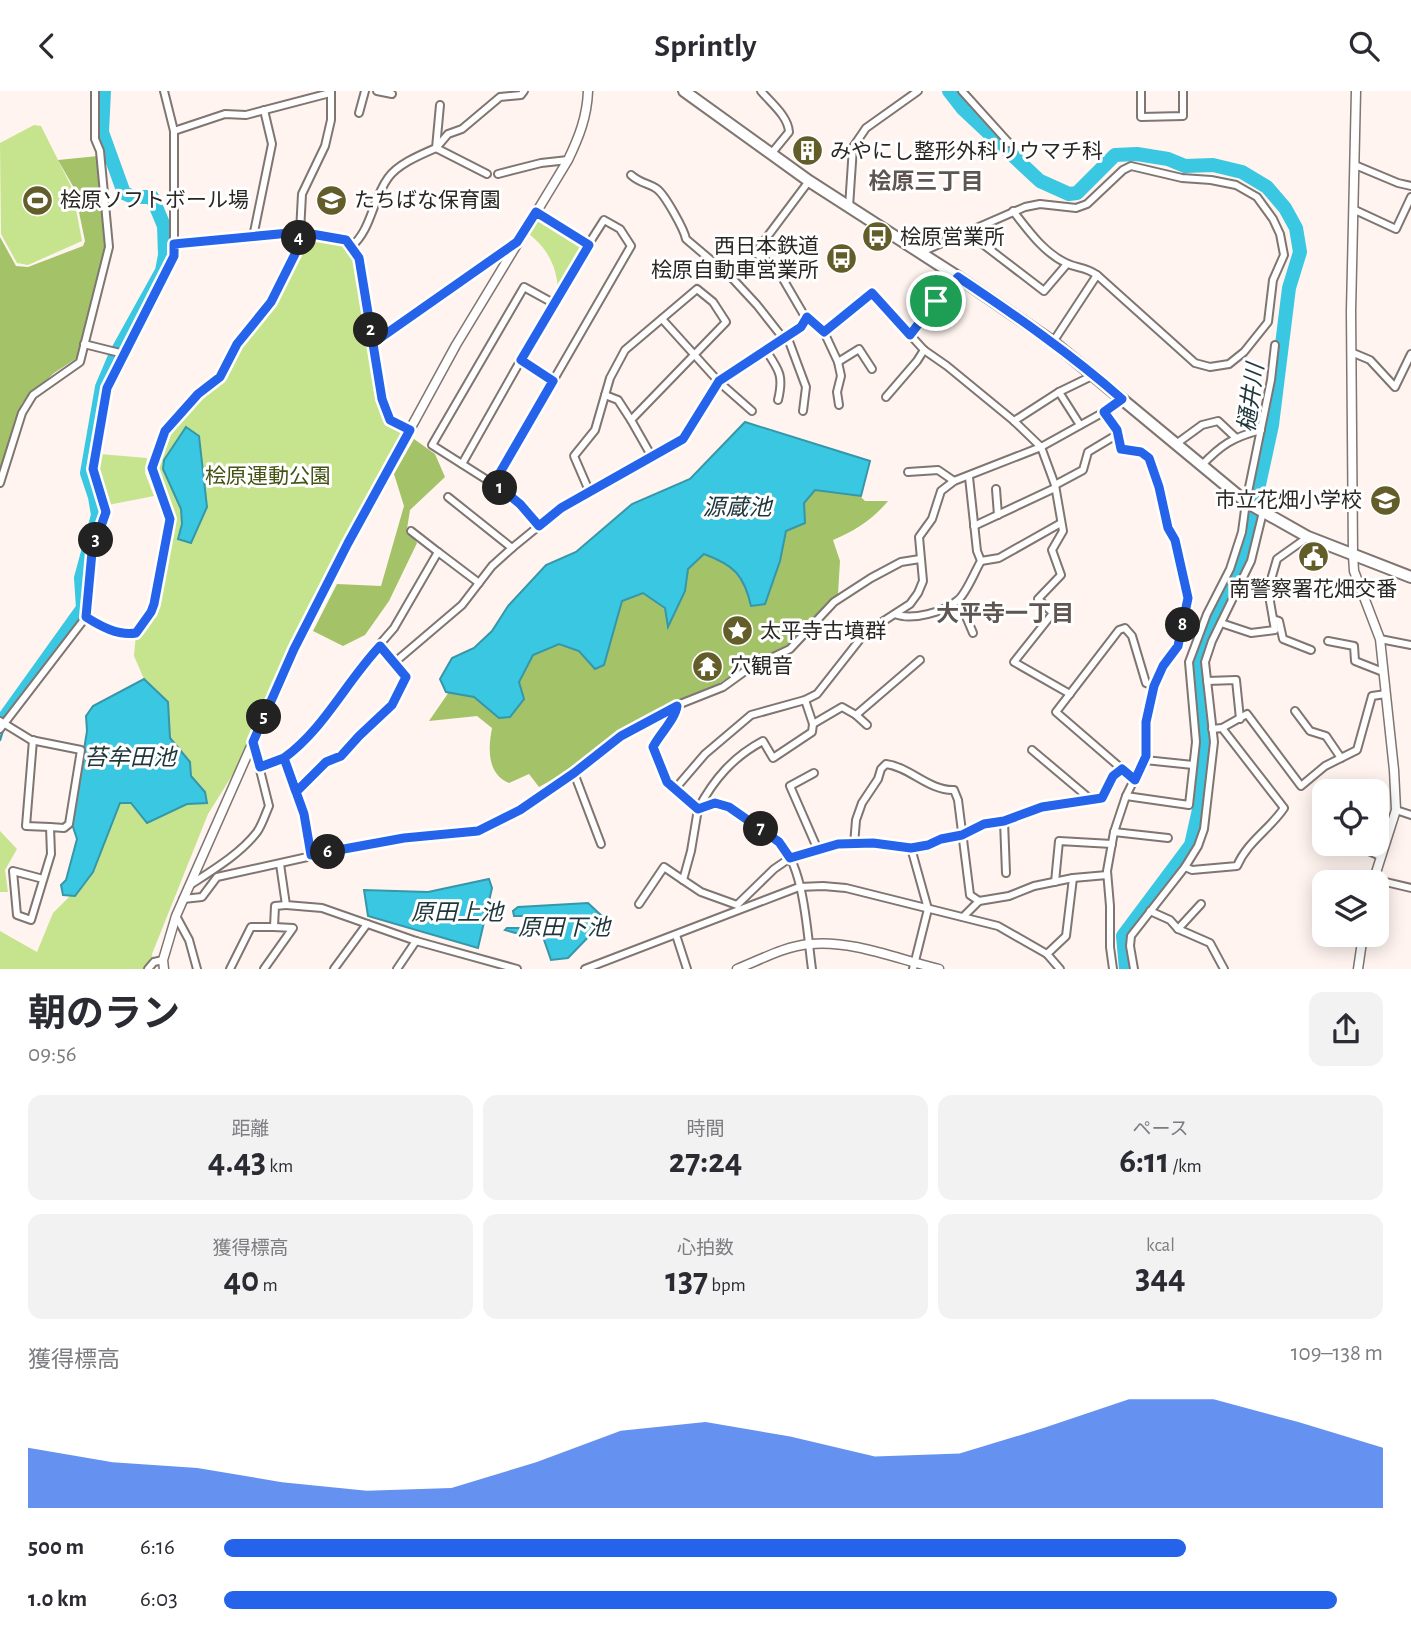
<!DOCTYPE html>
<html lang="ja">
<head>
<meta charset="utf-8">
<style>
	:root { --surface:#fff; --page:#f2f2f3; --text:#2b2b33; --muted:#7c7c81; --accent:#2563eb }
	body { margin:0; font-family:"Alegreya Sans","Noto Sans JP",sans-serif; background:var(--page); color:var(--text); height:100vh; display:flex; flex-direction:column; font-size:26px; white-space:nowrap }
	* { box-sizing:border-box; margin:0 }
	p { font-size:23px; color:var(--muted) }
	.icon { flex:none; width:38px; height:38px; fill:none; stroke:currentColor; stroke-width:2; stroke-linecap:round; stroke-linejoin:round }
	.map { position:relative; height:878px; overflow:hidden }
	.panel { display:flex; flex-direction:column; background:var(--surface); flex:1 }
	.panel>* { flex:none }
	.fabs { position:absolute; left:1312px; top:688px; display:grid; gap:14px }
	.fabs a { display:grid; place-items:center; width:77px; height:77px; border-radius:14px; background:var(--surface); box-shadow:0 4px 18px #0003; font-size:35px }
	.pin { position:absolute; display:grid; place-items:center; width:60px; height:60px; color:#fff; margin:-30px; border:4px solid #fff; border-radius:50%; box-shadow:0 2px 7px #0007 }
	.km { position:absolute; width:35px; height:35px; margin:-18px; border-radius:50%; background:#222; color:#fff; font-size:19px; line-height:35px; text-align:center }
	.round { display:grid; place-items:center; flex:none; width:74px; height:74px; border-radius:14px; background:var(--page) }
	.summary { display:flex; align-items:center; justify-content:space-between; height:119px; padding:0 28px }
	h1 { font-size:38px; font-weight:700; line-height:52px }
	.figures { display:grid; grid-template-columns:repeat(3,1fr); gap:10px; height:119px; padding:7px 28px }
	.figures div { display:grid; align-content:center; border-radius:14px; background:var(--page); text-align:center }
	.figures b { font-size:35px; font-weight:700 }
	.figures small { font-size:19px; font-weight:400 }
	.figures p { font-size:19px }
	.chart { height:196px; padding:14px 28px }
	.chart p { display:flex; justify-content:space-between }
	.chart svg { width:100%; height:126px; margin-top:7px; fill:var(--accent); opacity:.7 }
	ul { padding:0 28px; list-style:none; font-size:23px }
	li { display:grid; grid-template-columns:112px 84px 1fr; align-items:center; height:52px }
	li i { height:18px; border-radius:9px; background:var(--accent) }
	header { display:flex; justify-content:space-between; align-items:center; height:91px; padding:0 28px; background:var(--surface); font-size:32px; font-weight:700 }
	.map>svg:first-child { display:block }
</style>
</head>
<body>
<header><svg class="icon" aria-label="back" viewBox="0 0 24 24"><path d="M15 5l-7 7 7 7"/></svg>Sprintly<svg class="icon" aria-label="search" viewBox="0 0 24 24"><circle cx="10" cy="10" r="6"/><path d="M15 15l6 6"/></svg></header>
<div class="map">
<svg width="1411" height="878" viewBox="0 0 1411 878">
	<rect width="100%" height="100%" fill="#fff4ef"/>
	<g fill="#c6e48d">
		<path d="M34 34 41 35 72 97 82 150 28 174 17 172 1 143 0 52Z"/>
		<path d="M537 128 584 156 558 197C556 174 547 157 528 142Z"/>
		<path d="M300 141 347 149 359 167 382 308 390 329 410 339 253 651 208 723 152 863 154 878H0V840L37 861 53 822 70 805H75L93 781 120 712H131L147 732 187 713 205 701 191 685 190 671 170 647 168 611 144 588 134 565 136 542 151 521 170 428 152 377 165 339 220 286 237 253 271 211Z"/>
		<path d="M100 363 147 367 145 382 154 405 108 414 97 381Z"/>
		<path d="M0 740 17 758 5 779 8 801H0Z"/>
	</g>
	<g fill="#a4c268">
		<path d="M98 65 106 153 77 267 54 282 22 312 0 382V146L16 175 28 176 83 155 85 150 74 97 58 69Z"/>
		<path d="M414 348 435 363 445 386 410 419 407 438 417 452 389 510 365 544 343 555 313 540 337 493 381 495 404 415 394 383Z"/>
		<path d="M816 392 853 398 865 410H888C872 429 856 439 833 449L840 470 838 503 789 555 746 575 704 602 619 643 555 687 539 696 529 683 509 692C487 683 488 658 492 637L477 625 429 630 451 598 517 584 532 557 616 507 683 472 705 456 779 450 800 410Z"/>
	</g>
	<g fill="#3ac7e2" stroke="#3597a9" stroke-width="2">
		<path d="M745 331 870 370 861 405 815 399 804 412 805 432 786 440 780 470 765 513 751 515C744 484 734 474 704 463L688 478 685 500 668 536 665 517 643 502 622 510 604 574 595 578 579 560 559 553 533 564 519 591 524 608 510 626 499 627 474 606 446 601 440 588 452 567 474 557 492 540 508 515 546 474 576 461 632 413 690 388Z"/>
		<path d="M186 336 199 345 207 416 191 452 178 448 182 433 181 418 163 378 164 369Z"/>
		<path d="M144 588 168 611 170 647 190 671 191 685 205 701 207 712 187 713 147 732 131 712H120L93 781 75 805 63 804 61 794 66 789 77 748 72 733 87 640 86 625 93 615Z"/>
		<path d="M489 788 492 797 478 857 368 825 364 799 428 801Z"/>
		<path d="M588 812 603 826 599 835 568 867 551 869 543 846 526 840 519 843 505 839 507 837H520L525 833 523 825H514L513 820 518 816Z"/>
	</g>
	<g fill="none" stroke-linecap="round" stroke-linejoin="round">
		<path stroke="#3597a9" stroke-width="2.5" d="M0 649 4 636"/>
		<g stroke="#3ac7e2" stroke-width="14">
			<path d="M949 0 963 18 1040 90 1069 103 1077 102 1115 64 1137 63 1168 68 1185 75 1213 74 1242 81 1267 96 1285 117 1296 137 1300 161 1289 197 1272 334 1257 403 1250 449 1209 537 1198 571 1207 642 1200 714 1191 754 1123 845 1126 878"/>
			<path d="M5 626 83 517 81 487 98 424 95 406 87 382 102 296 116 263 162 180 165 164 164 135 152 106H133L124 102 102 41 104 0"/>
		</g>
		<defs>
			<g id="minor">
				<path d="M377 0 392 3"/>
				<path d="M761 0C771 12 788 25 789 41L771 63"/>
				<path d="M962 0 1009 52"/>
				<path d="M1141 0V26L1183 25V0"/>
				<path d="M359 22 365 0"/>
				<path d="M174 40 225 23 246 24 330 2"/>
				<path d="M1355 74 1398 92 1411 95"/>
				<path d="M487 83 436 57 448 43 462 38 500 6 521 4 524 0"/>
				<path d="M498 83 541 72 568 69"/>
				<path d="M631 84C641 93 649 92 657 98 665 104 684 138 686 148L732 187 757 214 783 247"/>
				<path d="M809 90 755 162 776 176 804 224 824 241 838 271 841 285 837 301 839 314"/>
				<path d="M849 116 853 56 866 37 918 0"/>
				<path d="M1355 119 1396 138 1411 106"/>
				<path d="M1013 120C1028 139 1043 161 1066 172 1078 178 1084 175 1097 184"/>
				<path d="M536 121 588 154 604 129 620 138 631 155 494 392 520 413 539 434"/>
				<path d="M300 141 302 103 325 55 331 29V0"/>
				<path d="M967 141 1044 200 1067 173"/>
				<path d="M253 146 272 53 264 19"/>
				<path d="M174 153 300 141 347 149 359 167 382 308 389 329 410 339"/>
				<path d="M351 156C372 138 372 109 388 87 398 73 420 64 436 57L440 14"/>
				<path d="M919 162 1025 116 1040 113 1076 117 1087 113 1123 79 1131 75 1182 87 1211 89 1236 94 1257 106 1273 128 1280 143 1284 164 1273 189 1268 231 1244 261 1229 273 1210 276 1195 272 1097 184 1053 251"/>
				<path d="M662 228 719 291 752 320"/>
				<path d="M824 241 872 202 924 259 947 275 1014 330 1041 356 1055 394 1063 440 1052 459 1061 484 1038 508 1053 522 1014 571 1070 603"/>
				<path d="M910 244 958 186"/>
				<path d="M787 245 806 296 803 320"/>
				<path d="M373 252 517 151"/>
				<path d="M84 253 124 263"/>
				<path d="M765 258C779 279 784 284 778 309"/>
				<path d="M1351 261 1370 269 1395 296 1411 263"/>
				<path d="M521 269 553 290"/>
				<path d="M838 271 859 258 872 278"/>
				<path d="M1059 301 1080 334"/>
				<path d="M605 304 618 309 631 329"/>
				<path d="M886 306 917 270 924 259"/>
				<path d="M1014 330 1059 301 1094 284"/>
				<path d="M1176 353 1202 334 1218 330 1235 346"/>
				<path d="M462 373 553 212"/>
				<path d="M1201 375C1221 354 1233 346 1261 339"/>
				<path d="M908 381 938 379 954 390"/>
				<path d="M0 392 22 322 33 304 80 271 109 156 100 60 95 48V0"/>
				<path d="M495 394 432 354 524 196 553 212 588 154"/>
				<path d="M1055 394 1083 379 1088 361 1118 343"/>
				<path d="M996 398 998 424"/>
				<path d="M590 402 574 365 595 339 610 287 625 259 697 198 713 211 726 231 631 329 652 366"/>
				<path d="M448 406 512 457"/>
				<path d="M974 435 1055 397"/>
				<path d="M411 440 438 461"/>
				<path d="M981 470 999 467 1061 432"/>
				<path d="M959 509 973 542"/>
				<path d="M895 523C911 530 945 521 958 509 966 503 975 480 981 470L977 460 969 386"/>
				<path d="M86 526 114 540 136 542"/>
				<path d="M1273 528 1279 530 1283 548 1311 559"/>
				<path d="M1221 532 1251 542 1275 539 1268 499 1277 468 1308 446"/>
				<path d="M1380 548 1411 554"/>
				<path d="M1328 550 1354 555 1355 570 1383 581"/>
				<path d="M395 571 462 514 492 475 512 457 561 417 683 348 719 291 801 235 807 226"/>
				<path d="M1207 590 1236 589 1240 628"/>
				<path d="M805 609 813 633 842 616 856 624 920 569"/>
				<path d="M1295 620 1310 640 1326 645 1341 667"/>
				<path d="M856 624 867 634"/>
				<path d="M0 630 31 649 81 659 69 733 64 737 50 736 51 763 31 829 17 824 13 780 43 788"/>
				<path d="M1222 637 1247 623 1301 695 1325 675 1357 659 1372 605 1386 603"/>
				<path d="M0 638 86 526 92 461 106 421 93 378 107 297 174 165V40L164 0"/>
				<path d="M33 649 26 735 50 736"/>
				<path d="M1032 659 1089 707"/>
				<path d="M284 667 304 723 311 764"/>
				<path d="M1145 669 1193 674"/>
				<path d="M260 676 284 667 316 636 361 575 394 537 438 461 479 492"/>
				<path d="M1122 678 1056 621 1119 539 1125 537 1132 545 1146 592 1154 595"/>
				<path d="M574 682 601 753"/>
				<path d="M814 682 790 695 818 759"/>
				<path d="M675 698 667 691 653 656C659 643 676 627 677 615"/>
				<path d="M296 701 326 671 341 665 359 645 392 614 406 586 380 555"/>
				<path d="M1126 705 1189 714 1196 651 1189 571 1207 523 1230 478 1242 441 1246 411 1271 289 1275 254"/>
				<path d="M698 718C723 708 726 714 747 728 757 735 768 742 778 750 805 774 807 844 812 878"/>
				<path d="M698 718C714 688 733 666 763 650L773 667 812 641 813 633"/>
				<path d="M1396 719 1411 724"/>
				<path d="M1004 730 1006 782"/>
				<path d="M1114 741 1168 747"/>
				<path d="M1357 752 1366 759 1380 765"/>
				<path d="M854 754 856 729 862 712 878 688 881 678 886 673C910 676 929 700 954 699L958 709 970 804 979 810"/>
				<path d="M911 757 928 818 913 878"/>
				<path d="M280 773 286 814 322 817 416 850 517 878"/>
				<path d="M1185 776 1192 779 1237 775C1247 751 1270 738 1284 717L1222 637 1212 638"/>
				<path d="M1373 788 1411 797"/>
				<path d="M683 789 701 801 737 814 774 778 790 767 838 753 873 752 911 757 928 754 941 748 962 744 984 733 1004 730 1042 716 1102 707 1113 685 1122 678 1135 689"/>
				<path d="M1055 791 1059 750 1112 753"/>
				<path d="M190 794C213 779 240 763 257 741 262 734 265 724 269 715L253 651"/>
				<path d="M183 808 202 806 217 786 366 753 404 747 478 740 498 732 574 682 621 645 665 619 723 596 748 578 790 558 834 511 871 487 901 471 920 468"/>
				<path d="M639 813 664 776 683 789 691 760 698 718 675 698 705 663 751 624 805 609 817 603 865 542 910 513 918 502 923 490 919 446 932 428 941 400 954 390 1041 356 1104 321"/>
				<path d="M1150 820 1170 829 1178 838 1210 852 1224 878"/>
				<path d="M176 825 189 849 197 878"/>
				<path d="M963 826 979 810 1009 805 1034 795 1073 787 1107 784"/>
				<path d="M1178 838 1201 813"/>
				<path d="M676 844 687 878"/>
				<path d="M1047 863 1066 845 1073 787"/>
				<path d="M148 878 154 871 163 869"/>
				<path d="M230 878 251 836H274L275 815 286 814"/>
				<path d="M264 878 293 837 274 836"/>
				<path d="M334 878 367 833"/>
				<path d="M397 878 416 850"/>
				<path d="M585 878 799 796 823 795 846 797 998 835 1047 863 1060 878"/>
				<path d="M1113 878 1110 856V815L1107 780 1114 741 1126 705 1146 665V631L1154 595 1163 575 1179 555 1188 507 1175 449 1168 437 1159 396 1149 367 1141 361 1121 358 1117 339 1104 321 1122 308"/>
				<path d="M1134 878 1130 855 1131 845 1185 776 1198 755 1204 738 1214 651 1205 571 1212 550 1251 470 1263 421"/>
			</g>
			<g id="tertiary">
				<path d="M1356 0 1351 220 1353 464 1354 480 1380 548 1394 679 1396 719 1373 791"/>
				<path d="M136 542 151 521 154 513 170 428 152 377 165 339 198 303 220 286 237 253 271 211 296 161 300 141"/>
				<path d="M164 878 163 869 176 825 294 558 348 452 456 254 568 69C579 46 587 26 588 0"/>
				<path d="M737 878C760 869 785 855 810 853 853 849 897 868 939 878"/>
				<path d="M1358 878 1363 844"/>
			</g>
			<path id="primary" d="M684 0 809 90 958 186 1053 251 1246 411 1308 446 1411 486"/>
		</defs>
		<use href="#minor" stroke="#7f7571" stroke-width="10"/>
		<use href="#tertiary" stroke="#7f7571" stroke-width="11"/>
		<use href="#primary" stroke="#7f7571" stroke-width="14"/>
		<use href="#minor" stroke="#fff" stroke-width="6"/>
		<use href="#tertiary" stroke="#fff" stroke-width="8"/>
		<use href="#primary" stroke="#fff" stroke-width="10"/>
	</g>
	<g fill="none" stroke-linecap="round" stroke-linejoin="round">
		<defs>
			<path id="route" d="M936 210 910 244 872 202 824 241 807 226 801 236 719 290 683 348 561 417 539 435 520 413 494 392 553 290 521 269 589 154 536 121 517 151 373 252 359 167 346 149 300 141 174 153V165L107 297 93 378 106 421 92 461 86 526C100 535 118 545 136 542L151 521 154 513 170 428 152 377 165 340 198 303 220 286 237 253 271 211 296 161 300 141 346 149 359 167 382 308 390 329 410 339 348 452 294 558 253 651 260 676 284 667 296 701 326 671 341 665 359 645 392 614 406 586 380 555C346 591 324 638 284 667L304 723 311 764 404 747 478 740 520 719 574 682 621 645 677 615C676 627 659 644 653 656L667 691 698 718 715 712 729 716 779 751 790 767 838 753 873 752 911 757 928 754 941 748 962 744 984 733 1004 730 1042 716 1102 707 1113 685 1122 678 1135 689 1146 665V631L1154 595 1163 575 1178 555 1188 507 1175 449 1168 437 1159 396 1149 367 1141 361 1121 358 1117 339 1104 321 1122 308C1071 263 1015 224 958 186L936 210"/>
		</defs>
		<use href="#route" stroke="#fff" stroke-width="14"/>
		<use href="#route" stroke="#2563eb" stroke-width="9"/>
	</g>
	<defs>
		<symbol id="building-disc" viewBox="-11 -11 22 22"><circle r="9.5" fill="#635d2a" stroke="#fff"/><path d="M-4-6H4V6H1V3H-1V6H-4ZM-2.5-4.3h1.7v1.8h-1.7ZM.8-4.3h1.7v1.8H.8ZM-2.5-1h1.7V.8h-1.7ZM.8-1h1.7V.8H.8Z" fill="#fff"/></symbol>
		<symbol id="stadium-disc" viewBox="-11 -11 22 22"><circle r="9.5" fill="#635d2a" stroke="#fff"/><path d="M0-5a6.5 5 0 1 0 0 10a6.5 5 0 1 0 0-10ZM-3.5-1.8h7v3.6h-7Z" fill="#fff"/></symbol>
		<symbol id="school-disc" viewBox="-11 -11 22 22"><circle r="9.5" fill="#635d2a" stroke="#fff"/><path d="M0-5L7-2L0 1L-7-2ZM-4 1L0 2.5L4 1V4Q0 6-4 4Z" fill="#fff"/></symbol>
		<symbol id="bus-disc" viewBox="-11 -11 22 22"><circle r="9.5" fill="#635d2a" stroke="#fff"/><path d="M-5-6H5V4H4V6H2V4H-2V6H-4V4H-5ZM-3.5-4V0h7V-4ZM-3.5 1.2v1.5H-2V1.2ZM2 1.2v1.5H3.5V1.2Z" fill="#fff"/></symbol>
		<symbol id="civic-disc" viewBox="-11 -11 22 22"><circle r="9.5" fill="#635d2a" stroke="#fff"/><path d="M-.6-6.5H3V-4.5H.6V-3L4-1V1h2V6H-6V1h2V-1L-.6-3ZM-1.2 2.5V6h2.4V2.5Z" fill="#fff"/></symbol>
		<symbol id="sight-disc" viewBox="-11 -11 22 22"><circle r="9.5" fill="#635d2a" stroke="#fff"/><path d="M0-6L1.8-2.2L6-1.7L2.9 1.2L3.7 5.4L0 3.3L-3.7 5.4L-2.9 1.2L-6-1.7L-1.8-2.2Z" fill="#fff"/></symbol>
		<symbol id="temple-disc" viewBox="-11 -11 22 22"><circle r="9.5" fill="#635d2a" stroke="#fff"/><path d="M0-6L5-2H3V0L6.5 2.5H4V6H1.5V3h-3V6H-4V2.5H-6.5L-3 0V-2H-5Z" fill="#fff"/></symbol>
	</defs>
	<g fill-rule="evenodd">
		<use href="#building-disc" x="790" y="42" width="35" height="35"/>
		<use href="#stadium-disc" x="20" y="92" width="35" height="35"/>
		<use href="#school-disc" x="314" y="92" width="35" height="35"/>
		<use href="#bus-disc" x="860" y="128" width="35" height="35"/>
		<use href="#bus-disc" x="824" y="150" width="35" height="35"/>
		<use href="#school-disc" x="1368" y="392" width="35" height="35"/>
		<use href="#civic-disc" x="1296" y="448" width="35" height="35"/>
		<use href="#sight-disc" x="720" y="522" width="35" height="35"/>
		<use href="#temple-disc" x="690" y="558" width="35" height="35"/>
	</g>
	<g text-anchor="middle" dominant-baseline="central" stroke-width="6" stroke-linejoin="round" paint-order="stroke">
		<g font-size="21" fill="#2a2624" stroke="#fff" text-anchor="start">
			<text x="830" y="60">みやにし整形外科リウマチ科</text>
			<text x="60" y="109">桧原ソフトボール場</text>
			<text x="354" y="109">たちばな保育園</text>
			<text x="900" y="146">桧原営業所</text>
			<text x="819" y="155" text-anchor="end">西日本鉄道<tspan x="819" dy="24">桧原自動車営業所</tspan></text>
			<text x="1362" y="409" text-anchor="end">市立花畑小学校</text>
			<text x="1313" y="498" text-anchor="middle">南警察署花畑交番</text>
			<text x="760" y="540">太平寺古墳群</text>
			<text x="730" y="575">穴観音</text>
		</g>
		<g font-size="21" fill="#435515" stroke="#fff">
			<text x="268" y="385">桧原運動公園</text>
		</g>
		<g font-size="23" font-weight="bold" fill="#5f5652" stroke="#fff">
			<text x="926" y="91">桧原三丁目</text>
			<text x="1005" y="523">大平寺一丁目</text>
		</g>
		<g font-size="23" font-style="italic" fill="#1f363b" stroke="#fff">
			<text transform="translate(1252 307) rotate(-82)">樋井川</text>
			<text x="737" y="417">源蔵池</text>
			<text x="130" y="667">苔牟田池</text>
			<text x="457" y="822">原田上池</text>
			<text x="564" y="837">原田下池</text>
		</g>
	</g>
</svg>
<div class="fabs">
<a><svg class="icon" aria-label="locate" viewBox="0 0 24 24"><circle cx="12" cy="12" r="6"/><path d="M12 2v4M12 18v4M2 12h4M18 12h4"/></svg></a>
<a><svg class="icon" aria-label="layers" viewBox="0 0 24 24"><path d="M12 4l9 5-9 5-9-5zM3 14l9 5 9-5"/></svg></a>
</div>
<div class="pin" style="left:936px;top:210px;background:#1e9e55"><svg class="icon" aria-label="arrive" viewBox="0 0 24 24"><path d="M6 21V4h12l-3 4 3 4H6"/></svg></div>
<b class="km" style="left:500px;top:397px">1</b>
<b class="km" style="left:371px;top:239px">2</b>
<b class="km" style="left:96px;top:449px">3</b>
<b class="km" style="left:299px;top:147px">4</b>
<b class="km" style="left:264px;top:626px">5</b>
<b class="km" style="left:328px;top:761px">6</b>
<b class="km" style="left:761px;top:738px">7</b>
<b class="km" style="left:1183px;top:534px">8</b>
</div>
<section class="panel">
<div class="summary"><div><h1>朝のラン</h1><p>09:56</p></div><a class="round"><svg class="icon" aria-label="share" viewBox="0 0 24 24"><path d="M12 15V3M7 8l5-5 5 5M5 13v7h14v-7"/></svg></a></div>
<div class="figures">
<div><p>距離</p><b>4.43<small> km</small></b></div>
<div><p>時間</p><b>27:24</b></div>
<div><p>ペース</p><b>6:11<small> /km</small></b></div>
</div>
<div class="figures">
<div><p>獲得標高</p><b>40<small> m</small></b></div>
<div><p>心拍数</p><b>137<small> bpm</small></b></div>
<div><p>kcal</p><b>344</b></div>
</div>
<div class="chart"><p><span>獲得標高</span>109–138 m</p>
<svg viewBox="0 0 160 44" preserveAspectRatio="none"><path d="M0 44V23L10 28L20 30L30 35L40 38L50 37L60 28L70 17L80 14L90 19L100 26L110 25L120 16L130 6L140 6L150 14L160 23V44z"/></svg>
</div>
<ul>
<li><b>500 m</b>6:16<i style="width:83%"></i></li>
<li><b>1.0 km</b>6:03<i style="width:96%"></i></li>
</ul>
</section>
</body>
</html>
